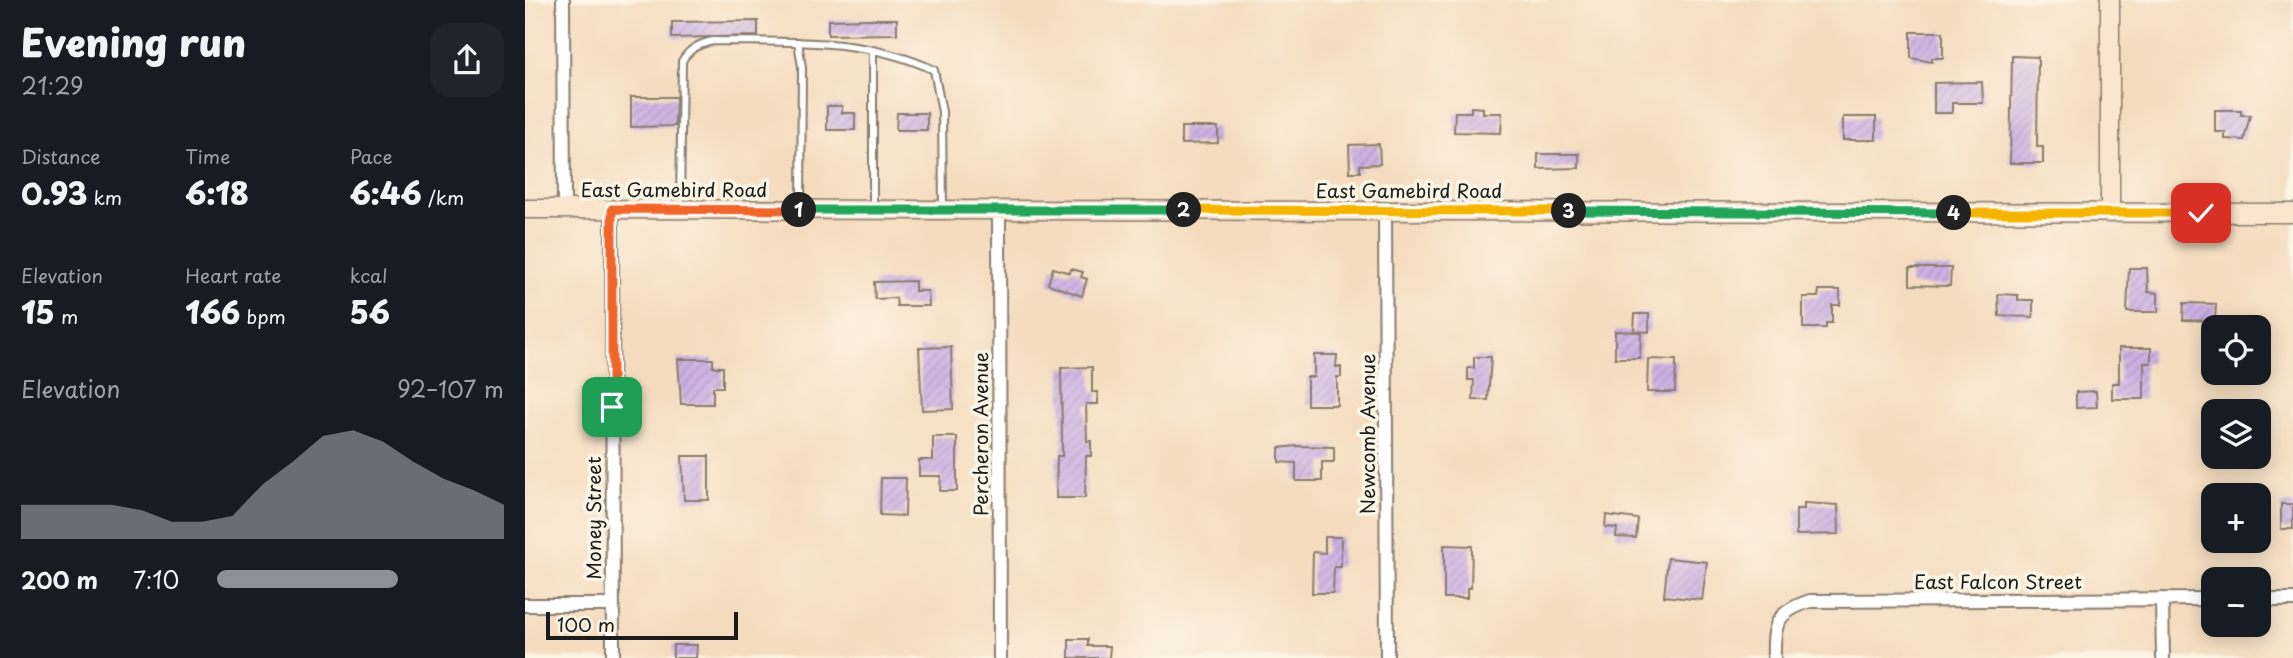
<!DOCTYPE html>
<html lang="en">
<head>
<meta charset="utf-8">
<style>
	:root { --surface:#171b24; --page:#20242c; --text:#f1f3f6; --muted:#9ea1a6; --accent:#8c9099 }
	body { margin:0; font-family:"Playpen Sans",sans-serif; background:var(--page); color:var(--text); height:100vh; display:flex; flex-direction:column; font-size:26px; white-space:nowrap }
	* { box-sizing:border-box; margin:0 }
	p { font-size:23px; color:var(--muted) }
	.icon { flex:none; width:38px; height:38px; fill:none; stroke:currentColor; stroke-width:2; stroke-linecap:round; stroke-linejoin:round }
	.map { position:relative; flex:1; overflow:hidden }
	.details { display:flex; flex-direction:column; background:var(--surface); width:525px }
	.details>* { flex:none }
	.fabs { position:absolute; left:1676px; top:315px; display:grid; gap:14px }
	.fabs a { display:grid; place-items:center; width:70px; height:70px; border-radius:14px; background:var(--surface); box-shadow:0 4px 18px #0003; font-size:35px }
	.scale { position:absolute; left:21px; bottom:18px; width:192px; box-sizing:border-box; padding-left:7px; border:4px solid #1c1c1c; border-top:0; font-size:19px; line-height:24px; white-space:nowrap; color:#1c1c1c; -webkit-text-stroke:5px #fcf5e5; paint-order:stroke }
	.pin { position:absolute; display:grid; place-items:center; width:60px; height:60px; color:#fff; margin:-30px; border-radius:14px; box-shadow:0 4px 10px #0006 }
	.km { position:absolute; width:35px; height:35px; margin:-18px; border-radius:50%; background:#222; color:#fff; font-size:19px; line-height:35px; text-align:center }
	.round { display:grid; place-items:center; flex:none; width:74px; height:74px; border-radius:21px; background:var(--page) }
	.headline { display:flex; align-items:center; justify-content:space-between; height:119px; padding:0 21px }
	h1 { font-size:38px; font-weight:800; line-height:52px }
	.metrics { display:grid; grid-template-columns:repeat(3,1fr); gap:10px; height:119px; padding:7px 21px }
	.metrics div { display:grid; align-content:center }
	.metrics b { font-size:30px; font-weight:800 }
	.metrics small { font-size:19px; font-weight:400 }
	.metrics p { font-size:19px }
	.chart { height:196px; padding:14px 21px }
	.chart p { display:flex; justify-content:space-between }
	.chart svg { width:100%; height:126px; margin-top:7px; fill:var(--accent); opacity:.7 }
	ul { padding:0 21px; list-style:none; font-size:23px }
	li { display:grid; grid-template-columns:112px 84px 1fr; align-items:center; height:52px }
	li i { height:18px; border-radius:9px; background:var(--accent) }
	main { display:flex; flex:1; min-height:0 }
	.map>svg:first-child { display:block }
</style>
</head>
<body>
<main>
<section class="details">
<div class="headline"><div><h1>Evening run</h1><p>21:29</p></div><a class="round"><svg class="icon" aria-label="share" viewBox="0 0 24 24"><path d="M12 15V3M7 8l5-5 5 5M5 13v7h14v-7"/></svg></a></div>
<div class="metrics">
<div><p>Distance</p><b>0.93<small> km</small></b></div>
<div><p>Time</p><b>6:18</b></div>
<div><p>Pace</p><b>6:46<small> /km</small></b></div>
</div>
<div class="metrics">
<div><p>Elevation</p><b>15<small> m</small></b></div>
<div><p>Heart rate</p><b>166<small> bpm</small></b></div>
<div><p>kcal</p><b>56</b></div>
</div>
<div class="chart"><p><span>Elevation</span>92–107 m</p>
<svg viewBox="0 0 160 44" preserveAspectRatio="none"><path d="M0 44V32L10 32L20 32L30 32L40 34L50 38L60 38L70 36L80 25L90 17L100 8L110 6L120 10L130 17L140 23L150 27L160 32V44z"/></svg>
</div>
<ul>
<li><b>200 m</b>7:10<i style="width:63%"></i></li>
</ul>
</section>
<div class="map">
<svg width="1768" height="658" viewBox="0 0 1768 658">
	<defs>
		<pattern id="building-hatch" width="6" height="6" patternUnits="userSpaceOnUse" patternTransform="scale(1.75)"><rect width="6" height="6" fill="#cbb0e4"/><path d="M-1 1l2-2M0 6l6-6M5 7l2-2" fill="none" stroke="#ae97c3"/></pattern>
	</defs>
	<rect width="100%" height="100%" fill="#fcf5e5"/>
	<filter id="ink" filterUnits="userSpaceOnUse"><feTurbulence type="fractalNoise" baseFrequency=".0143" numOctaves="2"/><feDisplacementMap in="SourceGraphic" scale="14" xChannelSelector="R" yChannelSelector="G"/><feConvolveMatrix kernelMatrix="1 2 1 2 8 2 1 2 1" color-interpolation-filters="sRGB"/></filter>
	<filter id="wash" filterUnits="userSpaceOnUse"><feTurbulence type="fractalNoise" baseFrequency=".00686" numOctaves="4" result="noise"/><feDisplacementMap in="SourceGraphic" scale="28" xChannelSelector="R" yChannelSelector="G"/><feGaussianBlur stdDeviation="1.57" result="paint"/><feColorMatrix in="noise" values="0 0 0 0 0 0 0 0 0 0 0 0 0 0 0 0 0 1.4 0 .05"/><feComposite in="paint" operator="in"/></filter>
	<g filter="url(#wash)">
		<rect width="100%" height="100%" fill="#f5dcbf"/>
		<g id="blocks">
			<g fill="url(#building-hatch)">
				<path d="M347 19H372V34L303 35V20Z"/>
				<path d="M233 21V36L147 38V22Z"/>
				<path d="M1386 32H1418V58H1407V62L1386 58Z"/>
				<path d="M1487 56 1513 57 1512 147H1518V163H1485Z"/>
				<path d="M1457 82 1458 103H1427V113H1409V83Z"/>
				<path d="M106 97H151L150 126 106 127Z"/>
				<path d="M302 106H317V113H330V130H302Z"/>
				<path d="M946 107 958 108V113H977L976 133 929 132 930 112H946Z"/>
				<path d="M1690 110H1716V115H1725L1719 140 1700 139V132H1690Z"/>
				<path d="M372 113H402V130H371Z"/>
				<rect x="1318" y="117" width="33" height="23"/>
				<path d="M656 127H693V143L656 144Z"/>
				<path d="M854 144 855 164 835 165V172H825L824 145Z"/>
				<path d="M1013 154H1054V168L1013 169Z"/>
				<path d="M528 268 545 273 546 269 558 272 556 277 562 279 557 296 523 284Z"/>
				<path d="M1385 268H1426L1425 286 1385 285Z"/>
				<path d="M1604 268H1622L1623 292 1633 293V312H1602Z"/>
				<path d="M390 281V291H403L404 306H372L371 298 350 299 349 282Z"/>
				<path d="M1294 290H1315V305H1307V323H1301V328H1278V297H1293Z"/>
				<path d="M1473 294 1493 295V300H1508V317L1474 316Z"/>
				<path d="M1659 303 1691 304 1690 321 1658 320Z"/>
				<path d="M1110 314H1124V332L1109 331Z"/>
				<path d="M1090 331 1116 332 1115 358H1090Z"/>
				<path d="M426 347 428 409 397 410 394 348Z"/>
				<path d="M1594 348H1626V363H1619V399H1587V383H1594Z"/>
				<path d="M789 355H812L811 367H816V377H812V405H782V377H789Z"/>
				<path d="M949 357H966L963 400H948L949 380H943V368H949Z"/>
				<path d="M153 359H188V367H198V387H188V404H156Z"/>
				<path d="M1123 359 1151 360 1150 392H1122Z"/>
				<path d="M567 367V392H573V404H561L562 441H566V456H561L560 498H531L532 456H537V441L536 368Z"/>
				<path d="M1571 391 1572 407 1551 408V392Z"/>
				<path d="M408 437H432V491H415L416 476H394V460H408Z"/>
				<path d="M772 446 809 447V462H797V481H771V463L754 462V448Z"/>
				<path d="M157 456H184V500H159Z"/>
				<path d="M356 478H381L380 516 355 515Z"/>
				<path d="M1279 503 1313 505 1314 534 1271 535V509H1279Z"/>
				<rect x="1756" y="504" width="12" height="25"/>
				<path d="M1081 515 1113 519 1111 538 1091 537 1092 528 1080 527Z"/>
				<path d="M800 537H816V567H809L808 593H787L788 552 800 553Z"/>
				<path d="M919 545 947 546 946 588H942V598H919Z"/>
				<path d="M1143 558 1182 562 1177 600 1139 596Z"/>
				<path d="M544 639H563V646H585L584 658H544Z"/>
				<path d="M148 645H172L171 658H148Z"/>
			</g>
		</g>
	</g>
	<g filter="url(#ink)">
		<use href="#blocks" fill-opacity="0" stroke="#887c6e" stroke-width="2"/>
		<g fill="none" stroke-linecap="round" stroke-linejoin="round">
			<defs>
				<g id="lane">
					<path d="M273 42 277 67 276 208"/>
					<path d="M348 51V208"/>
					<path d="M155 207 157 61C165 48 174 44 188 41 262 42 340 37 409 70L417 112 418 208"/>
				</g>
				<g id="street">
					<path d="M38 0 39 209"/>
					<path d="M87 210 88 658"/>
					<path d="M474 210 475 658"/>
					<path d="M860 211 862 658"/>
					<path d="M1637 599 1638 658"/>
					<path d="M1734 600H1768"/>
					<path d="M0 605H87"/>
					<path d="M1249 658C1248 624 1251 612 1285 601L1689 599"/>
				</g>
				<g id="secondary">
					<path d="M0 209 1768 213"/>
					<path d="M1585 213V0"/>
				</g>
			</defs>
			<use href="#lane" stroke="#887c6e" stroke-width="10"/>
			<use href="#street" stroke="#887c6e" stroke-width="16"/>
			<use href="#secondary" stroke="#887c6e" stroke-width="21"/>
			<use href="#lane" stroke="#fff" stroke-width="6"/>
			<use href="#street" stroke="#fff" stroke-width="12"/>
			<use href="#secondary" stroke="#fce5cf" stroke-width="18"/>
		</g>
	</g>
	<g fill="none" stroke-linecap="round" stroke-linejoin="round" filter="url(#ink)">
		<defs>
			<path id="split-1" d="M87 407V209L274 210"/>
			<path id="split-2" d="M274 210H659"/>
			<path id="split-3" d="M659 210 1044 211"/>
			<path id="split-4" d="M1044 211 1429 213"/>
			<path id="split-5" d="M1429 213H1676"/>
		</defs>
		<use href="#split-1" stroke="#fff" stroke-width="14"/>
		<use href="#split-2" stroke="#fff" stroke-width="14"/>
		<use href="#split-3" stroke="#fff" stroke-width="14"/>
		<use href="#split-4" stroke="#fff" stroke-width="14"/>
		<use href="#split-5" stroke="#fff" stroke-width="14"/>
		<use href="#split-1" stroke="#f0652b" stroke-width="9"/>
		<use href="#split-2" stroke="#22a559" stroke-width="9"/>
		<use href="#split-3" stroke="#f5b400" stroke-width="9"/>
		<use href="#split-4" stroke="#22a559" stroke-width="9"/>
		<use href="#split-5" stroke="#f5b400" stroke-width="9"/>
	</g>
	<g text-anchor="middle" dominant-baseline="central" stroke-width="7" stroke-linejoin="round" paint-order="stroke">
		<g font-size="19" fill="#1c1c1c" stroke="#fcf5e5">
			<text x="149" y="189">East Gamebird Road</text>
			<text x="884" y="190">East Gamebird Road</text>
			<text transform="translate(455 434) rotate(-90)">Percheron Avenue</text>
			<text transform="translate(842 434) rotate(-90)">Newcomb Avenue</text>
			<text transform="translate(68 518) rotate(-90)">Money Street</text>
			<text x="1473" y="581">East Falcon Street</text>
		</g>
	</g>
</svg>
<div class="fabs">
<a><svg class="icon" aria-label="locate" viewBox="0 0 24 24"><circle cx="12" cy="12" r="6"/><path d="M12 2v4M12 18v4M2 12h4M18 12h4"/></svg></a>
<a><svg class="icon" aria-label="layers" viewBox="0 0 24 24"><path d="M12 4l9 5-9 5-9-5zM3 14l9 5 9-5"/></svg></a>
<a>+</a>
<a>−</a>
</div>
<div class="scale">100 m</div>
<div class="pin" style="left:87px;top:407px;background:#1e9e55"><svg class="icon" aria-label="arrive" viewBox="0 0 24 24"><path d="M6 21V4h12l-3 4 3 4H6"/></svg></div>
<div class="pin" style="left:1676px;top:213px;background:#d93025"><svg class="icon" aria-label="check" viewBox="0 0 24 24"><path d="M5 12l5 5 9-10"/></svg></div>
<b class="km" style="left:274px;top:210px">1</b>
<b class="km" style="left:659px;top:210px">2</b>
<b class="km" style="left:1044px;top:211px">3</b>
<b class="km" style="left:1429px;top:213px">4</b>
</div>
</main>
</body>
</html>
